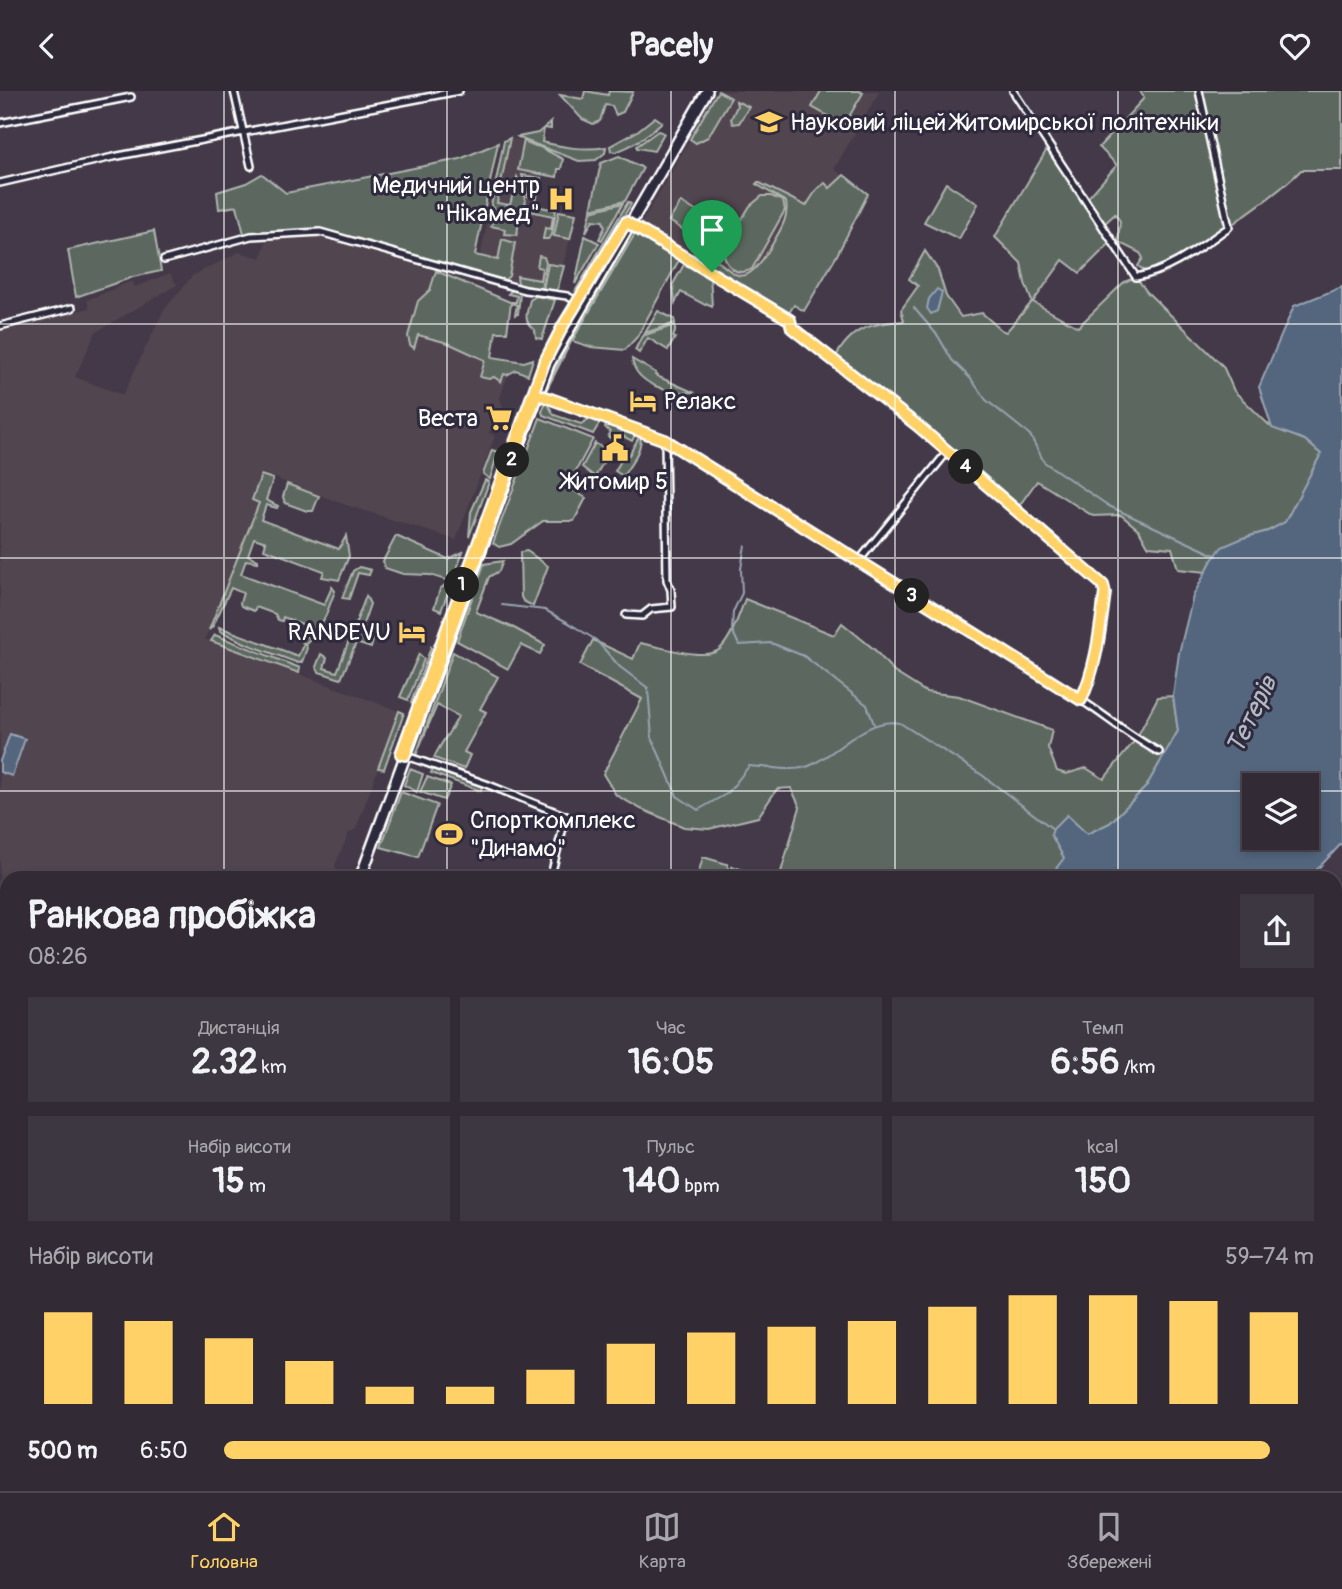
<!DOCTYPE html>
<html lang="uk">
<head>
<meta charset="utf-8">
<style>
	:root { --surface:#322b36; --page:#3d3742; --text:#f1f3f6; --muted:#a8a7ad; --line:#4d4751; --accent:#ffd166 }
	body { margin:0; font-family:Pangolin,sans-serif; background:var(--page); color:var(--text); height:100vh; display:flex; flex-direction:column; font-size:26px; white-space:nowrap }
	* { box-sizing:border-box; margin:0 }
	p { font-size:23px; color:var(--muted) }
	.icon { flex:none; width:38px; height:38px; fill:none; stroke:currentColor; stroke-width:2; stroke-linecap:round; stroke-linejoin:round }
	.map { position:relative; flex:1; overflow:hidden }
	.details { position:absolute; left:0px; top:780px; width:1342px; height:620px; display:flex; flex-direction:column; background:var(--surface); border-radius:21px 21px 0 0; box-shadow:0 4px 10px #0003,0 0 0 2px var(--line) }
	.details>* { flex:none }
	.buttons { position:absolute; left:1242px; top:682px; display:grid; gap:14px }
	.buttons a { display:grid; place-items:center; width:77px; height:77px; border-radius:0px; background:var(--surface); box-shadow:0 4px 10px #0003,0 0 0 2px var(--line); font-size:35px }
	.pin { position:absolute; display:grid; place-items:center; width:60px; height:60px; color:#fff; margin:-72px -30px; border-radius:50% 50% 50% 0; rotate:-45deg; box-shadow:0 0 7px #0007 }
	.pin .icon { rotate:45deg }
	.km { position:absolute; width:35px; height:35px; margin:-18px; border-radius:50%; background:#222; color:#fff; font-size:19px; line-height:35px; text-align:center }
	.round { display:grid; place-items:center; flex:none; width:74px; height:74px; border-radius:0px; background:var(--page) }
	.overview { display:flex; align-items:center; justify-content:space-between; height:119px; padding:0 28px }
	h1 { font-size:38px; font-weight:800; line-height:52px }
	.metrics { display:grid; grid-template-columns:repeat(3,1fr); gap:10px; height:119px; padding:7px 28px }
	.metrics div { display:grid; align-content:center; border-radius:0px; background:var(--page); text-align:center }
	.metrics b { font-size:35px; font-weight:800 }
	.metrics small { font-size:19px; font-weight:400 }
	.metrics p { font-size:19px }
	.chart { height:196px; padding:14px 28px }
	.chart p { display:flex; justify-content:space-between }
	.chart svg { width:100%; height:126px; margin-top:7px; stroke:var(--accent); stroke-width:6 }
	ul { padding:0 28px; list-style:none; font-size:23px }
	li { display:grid; grid-template-columns:112px 84px 1fr; align-items:center; height:52px }
	li i { height:18px; border-radius:9px; background:var(--accent) }
	header { display:flex; justify-content:space-between; align-items:center; height:91px; padding:0 28px; background:var(--surface); font-size:32px; font-weight:800 }
	.menu { display:flex; justify-content:space-around; align-items:center; height:98px; border-top:2px solid var(--line); background:var(--surface); font-size:19px; color:var(--muted) }
	.menu a { display:grid; justify-items:center; gap:4px }
	.menu .active { color:var(--accent) }
	.map>svg:first-child { display:block }
</style>
</head>
<body>
<header><svg class="icon" aria-label="back" viewBox="0 0 24 24"><path d="M15 5l-7 7 7 7"/></svg>Pacely<svg class="icon" aria-label="heart" viewBox="0 0 24 24"><path d="M12 20l-8-8c-3-5 5-10 8-4 3-6 11-1 8 4z"/></svg></header>
<div class="map">
<svg width="1342" height="1400" viewBox="0 0 1342 1400">
	<rect width="100%" height="100%" fill="#433948"/>
	<filter id="ink" filterUnits="userSpaceOnUse"><feTurbulence type="fractalNoise" baseFrequency=".0143" numOctaves="2"/><feDisplacementMap in="SourceGraphic" scale="14" xChannelSelector="R" yChannelSelector="G"/><feConvolveMatrix kernelMatrix="1 2 1 2 8 2 1 2 1" color-interpolation-filters="sRGB"/></filter>
	<g filter="url(#ink)">
		<g fill="#51444f">
			<path d="M718 0H880L834 78 868 103 836 166 804 220 794 214 789 222 642 137V131Z"/>
			<path d="M510 47 524 50 548 60 536 115 576 123 557 200 519 194 477 181 504 50Z"/>
			<path d="M318 145 436 180 418 244 448 252 485 269 483 277 508 284 500 307 505 322 500 337 493 335 489 342 495 345 456 449 346 414 262 382 252 408 259 412 205 548 399 620 356 738 349 742 335 774 339 784 338 787 7 788V859L0 855V239L89 217 87 209 132 190 135 196 170 182 177 194 96 241 75 286 123 304 163 220 192 185 239 161 261 167 267 147Z"/>
			<path d="M7 1012V1303L0 1302V1022Z"/>
			<path d="M7 1321V1393H197L192 1400H0V1336Z"/>
		</g>
		<g fill="#5c685e" stroke="#aeb4ae" stroke-width="2">
			<path d="M585 0 608 4 609 0 633 1 623 21 616 24 612 15 605 14 600 30 593 33 582 28 560 4 583 8Z"/>
			<path d="M718 0 731 7 708 46 696 52 690 48Z"/>
			<path d="M821 0H859L863 2 844 34 812 16Z"/>
			<path d="M1140 0H1342V79H1301C1284 97 1264 110 1245 124 1215 146 1185 169 1151 184L1138 175 1143 167 1140 162 1118 151 1120 130 1115 123 1102 135 1112 150 1080 182 1063 169 1033 211 1078 236 1124 191 1136 186 1147 201 1223 275 1234 300 1270 335 1305 349 1321 363 1285 432 1268 440 1243 447 1212 469 1206 481 1178 478 1172 457 1148 455 1139 439 1121 424 1093 425 1037 390 1016 419 834 269C851 236 869 233 904 230L901 219 918 195 909 188 925 160 938 179 946 205 961 226 982 222 1001 239 1006 241 1032 211 1025 192 1021 172 995 146 1049 55 1086 109 1117 74 1099 56 1144 7Z"/>
			<path d="M736 10 749 16 739 32 733 33 731 28 737 15Z"/>
			<path d="M655 26 662 31C649 44 632 55 616 61L611 60 610 55 636 41Z"/>
			<path d="M551 31V38L544 37 542 51C563 56 584 60 606 56L605 62 596 69 579 70 524 49 528 53 540 56 563 68 561 78H558L557 86 518 79 524 49 518 46 538 42Z"/>
			<path d="M658 40 664 42 654 60 637 57V55Z"/>
			<path d="M510 47 497 112 510 114 517 86C523 99 531 111 520 124L496 120 491 115 504 50Z"/>
			<path d="M498 52 475 164 498 169 502 148 515 152 509 185 505 189 320 141 245 147 237 115 219 118 217 101 246 92 262 83 286 102 460 68Z"/>
			<path d="M619 65 643 77 625 110 591 118 601 72Z"/>
			<path d="M522 84 541 87 537 106 535 109 528 105Z"/>
			<path d="M844 84 868 103 836 166 804 220 794 214 789 222 690 164C732 156 733 222 773 152 780 139 789 127 786 111L756 93 758 91 806 115 817 98 825 92 830 97Z"/>
			<path d="M946 92 978 113 959 148 924 131Z"/>
			<path d="M762 105H771L783 110 785 119 752 178C736 187 724 174 723 158L750 115Z"/>
			<path d="M628 111 631 113 581 197 576 199Z"/>
			<path d="M681 111 717 133 705 152 669 130Z"/>
			<path d="M623 112 602 149 599 148 605 136 603 130 593 129 586 141 591 120Z"/>
			<path d="M536 115 556 119 552 144 548 148H543L545 137 551 138 553 125 530 120Z"/>
			<path d="M559 120 576 123 570 148 554 145Z"/>
			<path d="M496 124 519 129 517 144 504 143 505 138 491 135Z"/>
			<path d="M154 140 161 180 133 186 76 206 68 159Z"/>
			<path d="M633 141 574 245 545 302V299L592 205Z"/>
			<path d="M636 141 676 164 679 169 637 246 625 259 591 256 572 250Z"/>
			<path d="M585 145 599 152 575 193Z"/>
			<path d="M539 165 544 166 546 172 541 198 518 193 517 185 540 189 542 177 537 176Z"/>
			<path d="M686 170 710 184 712 215 706 212 705 214 681 201 675 212 673 193Z"/>
			<path d="M548 173 564 175 557 200 543 198Z"/>
			<path d="M436 180 510 211H516L517 205 508 203 513 198 520 202 518 223 515 224 517 214 511 212 507 241H496L492 266 524 271 533 268 528 284 516 279 507 284 504 283 501 291 494 286 489 288 480 286 485 269 448 252 418 244 414 257 410 254 408 245 418 210 430 199Z"/>
			<path d="M536 205 555 209 542 248 536 247 535 239C523 231 526 223 530 209Z"/>
			<path d="M658 220 674 228 675 232 645 242Z"/>
			<path d="M675 234V241L673 246 675 247 668 259 648 247 639 262 635 259 642 245Z"/>
			<path d="M632 268 656 282 655 284 659 286 693 301C671 304 635 293 632 268Z"/>
			<path d="M546 310 554 324 581 333 592 326 601 330 593 343 543 324 542 321Z"/>
			<path d="M540 327 593 348 572 387 569 386 566 390 569 392 568 396 586 407 574 430H543L511 453 499 456 493 452Z"/>
			<path d="M607 332 636 342 632 350 619 343 615 349 608 346 610 341 605 336Z"/>
			<path d="M640 344C644 357 630 374 623 385L615 380 625 363 629 364Z"/>
			<path d="M595 352 609 361 595 386 582 376Z"/>
			<path d="M492 359 498 361 490 388 483 383Z"/>
			<path d="M261 384 273 388 266 409 278 415 277 417 266 414 261 429 339 458 346 445 349 465 339 489 322 486 324 480 264 458 266 451 254 447 248 464 258 469V471L246 469 241 483 324 514 332 496 335 500 326 524 316 543 305 539V534L283 526 282 530 278 529 275 523 256 516 254 520 241 515 240 512 243 502 231 497 213 535 209 539 259 412 252 409Z"/>
			<path d="M485 389 489 391 469 446 471 421Z"/>
			<path d="M287 393 319 405 313 420H307L285 412 283 406Z"/>
			<path d="M396 445 448 468 463 461 452 491 430 484 403 483 385 477 383 470Z"/>
			<path d="M527 460 548 475 533 515 523 510 521 506 520 461Z"/>
			<path d="M503 470 499 480 489 486 476 521 514 537 545 554 540 563 521 554 508 578 457 550 484 473Z"/>
			<path d="M359 476 371 479 369 484 358 482 349 508 342 507 353 480Z"/>
			<path d="M476 482 478 485 414 660V653Z"/>
			<path d="M445 494 450 496 441 520 434 517 440 498Z"/>
			<path d="M366 505 370 513 362 536 375 542 371 557 356 552 341 588 319 581 316 576 321 563 327 567 324 577 337 581Z"/>
			<path d="M745 508 834 544 842 532 875 559 894 581 926 601 959 605 1052 639 1048 657 1057 680 1066 683 1086 677 1104 688 1136 648 1158 606 1173 605 1178 640 1146 696 1110 732 1087 743 1048 787H797L781 781 800 716 791 697 777 698 758 726 709 738 684 736 641 718 616 704 603 683 642 608 580 574 593 549 633 568 640 552C658 555 707 571 720 558 732 546 739 524 745 508Z"/>
			<path d="M219 536 298 565 304 552 293 545 294 541 311 547 305 553 307 557 302 571 298 572 247 553 220 540Z"/>
			<path d="M215 544 300 577 299 582 211 550Z"/>
			<path d="M431 556 433 559 413 613 411 612Z"/>
			<path d="M453 561 498 586 480 618 486 621 464 661 470 664 464 678 434 667C441 650 452 640 458 625L437 614 416 664Z"/>
			<path d="M419 563 424 568 408 609 400 606Z"/>
			<path d="M399 620 404 622 384 678 378 677Z"/>
			<path d="M410 678 423 683 417 701 404 694Z"/>
			<path d="M433 678 482 695 481 700 431 682Z"/>
			<path d="M427 686 451 694 444 709 420 701Z"/>
			<path d="M401 701 437 714 418 766 381 756Z"/>
			<path d="M703 766 727 773 731 787H697Z"/>
			<path d="M732 775 764 787H734Z"/>
			<path d="M1342 1089V1277L1335 1275V1091Z"/>
			<path d="M1342 1342V1400H1306L1310 1393H1335V1353Z"/>
			<path d="M197 1393H227L229 1400H192Z"/>
			<path d="M867 1393H1186L1182 1400H865Z"/>
		</g>
		<g fill="#53667e" stroke="#98a3b2" stroke-width="2" fill-rule="evenodd">
			<path d="M1342 196V752L1309 787H1049L1064 767 1051 744 1053 738 1067 724 1087 743 1110 732 1146 696 1178 640 1173 605 1179 562 1193 505 1212 469 1222 456 1243 447 1268 440 1285 431 1321 363 1305 349 1272 337 1259 296 1294 215ZM1255 695H1307V747H1255Z"/>
			<path d="M937 198 942 201 937 220 931 223 927 217 929 208Z"/>
			<path d="M10 643 25 648 12 685 0 681V670Z"/>
			<path d="M1335 1275 1342 1277V1342L1335 1353Z"/>
			<path d="M734 1393H844L843 1400H731Z"/>
			<path d="M1186 1393H1310L1306 1400H1182Z"/>
		</g>
		<g fill="none" stroke-linecap="round" stroke-linejoin="round">
			<g stroke="#98a3b2" stroke-width="2">
				<path d="M914 217 938 245 952 269 971 288 986 309 1030 344 1044 371 1109 415 1217 465"/>
				<path d="M745 454 741 478 742 502 733 521 732 539 739 554 771 552 804 565 867 614 874 633"/>
				<path d="M502 514 545 519 567 531 596 549 620 576 648 597 652 647 677 705 698 719 728 702 749 675C765 676 794 681 809 675 838 663 865 626 900 632L982 684 1053 738"/>
			</g>
			<defs>
				<g id="minor">
					<path d="M234 0 251 75"/>
					<path d="M1013 0 1136 186C1171 180 1200 156 1229 136L1199 0"/>
					<path d="M0 32 131 6"/>
					<path d="M0 92 113 66 459 0"/>
					<path d="M626 131 790 229 792 237 798 241 918 335 1103 494 1105 502C1100 538 1097 576 1081 609"/>
					<path d="M164 169 251 145 320 141 525 199 567 205 582 213"/>
					<path d="M0 235 72 217"/>
					<path d="M533 301 665 349 1081 609C1107 626 1131 646 1159 661"/>
					<path d="M858 471 948 360"/>
					<path d="M626 524 642 525 651 518 672 516 671 499 667 489 665 349"/>
					<path d="M401 663 486 693 566 725 550 788"/>
					<path d="M0 1000 7 991"/>
					<path d="M447 1393 460 1400"/>
				</g>
				<path id="tertiary" d="M0 871 7 874"/>
				<g id="primary">
					<path d="M360 788 549 273 707 0"/>
					<path d="M403 1393 406 1400"/>
				</g>
			</defs>
			<use href="#minor" stroke="#fff" stroke-width="10"/>
			<use href="#tertiary" stroke="#fff" stroke-width="12"/>
			<use href="#primary" stroke="#fff" stroke-width="14"/>
			<use href="#minor" stroke="#2f2a3d" stroke-width="5"/>
			<use href="#tertiary" stroke="#2f2a3d" stroke-width="7"/>
			<use href="#primary" stroke="#2f2a3d" stroke-width="9"/>
		</g>
	</g>
	<g fill="none" stroke-linecap="round" stroke-linejoin="round" filter="url(#ink)">
		<defs>
			<path id="route" d="M626 131 790 229 792 237 797 241 918 335 1103 494 1105 502C1100 538 1097 575 1081 609L665 349 537 303 405 664 401 663 544 272 563 235Z"/>
		</defs>
		<use href="#route" stroke="#fff" stroke-width="14"/>
		<use href="#route" stroke="#ffd166" stroke-width="9"/>
	</g>
	<path fill="none" stroke="#fff" stroke-width="2" stroke-opacity="0.55" d="M224 0V788M447 0V788M671 0V788M895 0V788M1118 0V788M0 233H1342M0 467H1342M0 700H1255M1307 700H1342M0 933H7M1335 933H1342M0 1167H7M1335 1167H1342M224 1393V1400M447 1393V1400M671 1393V1400M895 1393V1400M1118 1393V1400"/>
	<defs>
		<symbol id="school-bare" viewBox="-9 -9 18 18"><path d="M0-5L7-2L0 1L-7-2ZM-4 1L0 2.5L4 1V4Q0 6-4 4Z" fill="#ffd166" stroke="#2f2a3d" stroke-width="2.5" paint-order="stroke"/></symbol>
		<symbol id="hospital-bare" viewBox="-9 -9 18 18"><path d="M-5-5h3v3.5h4V-5h3V5h-3V1.5h-4V5h-3Z" fill="#ffd166" stroke="#2f2a3d" stroke-width="2.5" paint-order="stroke"/></symbol>
		<symbol id="hotel-bare" viewBox="-9 -9 18 18"><path d="M-6-4.5h1.5V1H6V5H4.5V3h-9V5H-6ZM-4 0a1.8 1.8 0 1 1 3.6 0ZM.5 0V-2.5h3Q6-2.5 6 0Z" fill="#ffd166" stroke="#2f2a3d" stroke-width="2.5" paint-order="stroke"/></symbol>
		<symbol id="supermarket-bare" viewBox="-9 -9 18 18"><path d="M-6-5.5h2.5l.6 2H6L4.5 2H-2.5L-4.4-4H-6ZM-1.5 3.2a1.3 1.3 0 1 0 .1 0ZM3 3.2a1.3 1.3 0 1 0 .1 0Z" fill="#ffd166" stroke="#2f2a3d" stroke-width="2.5" paint-order="stroke"/></symbol>
		<symbol id="civic-bare" viewBox="-9 -9 18 18"><path d="M-.6-6.5H3V-4.5H.6V-3L4-1V1h2V6H-6V1h2V-1L-.6-3ZM-1.2 2.5V6h2.4V2.5Z" fill="#ffd166" stroke="#2f2a3d" stroke-width="2.5" paint-order="stroke"/></symbol>
		<symbol id="stadium-bare" viewBox="-9 -9 18 18"><path d="M0-5a6.5 5 0 1 0 0 10a6.5 5 0 1 0 0-10ZM-3.5-1.8h7v3.6h-7Z" fill="#ffd166" stroke="#2f2a3d" stroke-width="2.5" paint-order="stroke"/></symbol>
	</defs>
	<g fill-rule="evenodd">
		<use href="#school-bare" x="750" y="12" width="38" height="38"/>
		<use href="#hospital-bare" x="542" y="89" width="38" height="38"/>
		<use href="#hotel-bare" x="624" y="291" width="38" height="38"/>
		<use href="#supermarket-bare" x="480" y="308" width="38" height="38"/>
		<use href="#civic-bare" x="596" y="338" width="38" height="38"/>
		<use href="#hotel-bare" x="393" y="522" width="38" height="38"/>
		<use href="#stadium-bare" x="430" y="724" width="38" height="38"/>
	</g>
	<g text-anchor="middle" dominant-baseline="central" stroke-width="6" stroke-linejoin="round" paint-order="stroke">
		<g font-size="24" fill="#fff" stroke="#2f2a3d" text-anchor="start">
			<text x="790" y="31">Науковий ліцей Житомирської політехніки</text>
			<text x="540" y="94" text-anchor="end">Медичний центр<tspan x="540" dy="28">"Нікамед"</tspan></text>
			<text x="664" y="310">Релакс</text>
			<text x="478" y="327" text-anchor="end">Веста</text>
			<text x="615" y="390" text-anchor="middle">Житомир 5</text>
			<text x="391" y="541" text-anchor="end">RANDEVU</text>
			<text x="470" y="729">Спорткомплекс<tspan x="470" dy="28">"Динамо"</tspan></text>
		</g>
		<g font-size="26" font-style="italic" fill="#b2bac5" stroke="#2f2a3d">
			<text transform="translate(1252 624) rotate(-64)">Тетерів</text>
		</g>
	</g>
</svg>
<div class="buttons">
<a><svg class="icon" aria-label="layers" viewBox="0 0 24 24"><path d="M12 4l9 5-9 5-9-5zM3 14l9 5 9-5"/></svg></a>
</div>
<div class="pin" style="left:712px;top:181px;background:#1e9e55"><svg class="icon" aria-label="arrive" viewBox="0 0 24 24"><path d="M6 21V4h12l-3 4 3 4H6"/></svg></div>
<b class="km" style="left:462px;top:494px">1</b>
<b class="km" style="left:512px;top:369px">2</b>
<b class="km" style="left:912px;top:505px">3</b>
<b class="km" style="left:966px;top:376px">4</b>
<section class="details">
<div class="overview"><div><h1>Ранкова пробіжка</h1><p>08:26</p></div><a class="round"><svg class="icon" aria-label="share" viewBox="0 0 24 24"><path d="M12 15V3M7 8l5-5 5 5M5 13v7h14v-7"/></svg></a></div>
<div class="metrics">
<div><p>Дистанція</p><b>2.32<small> km</small></b></div>
<div><p>Час</p><b>16:05</b></div>
<div><p>Темп</p><b>6:56<small> /km</small></b></div>
</div>
<div class="metrics">
<div><p>Набір висоти</p><b>15<small> m</small></b></div>
<div><p>Пульс</p><b>140<small> bpm</small></b></div>
<div><p>kcal</p><b>150</b></div>
</div>
<div class="chart"><p><span>Набір висоти</span>59–74 m</p>
<svg viewBox="0 0 160 44" preserveAspectRatio="none"><path d="M5 44V12M15 44V15M25 44V21M35 44V29M45 44V38M55 44V38M65 44V32M75 44V23M85 44V19M95 44V17M105 44V15M115 44V10M125 44V6M135 44V6M145 44V8M155 44V12"/></svg>
</div>
<ul>
<li><b>500 m</b>6:50<i style="width:96%"></i></li>
</ul>
</section>
</div>
<nav class="menu">
<a class="active"><svg class="icon" aria-label="home" viewBox="0 0 24 24"><path d="M3 11l9-7 9 7M6 9v11h12V9"/></svg>Головна</a>
<a><svg class="icon" aria-label="map" viewBox="0 0 24 24"><path d="M3 6l6-2 6 2 6-2v14l-6 2-6-2-6 2zM9 4v14M15 6v14"/></svg>Карта</a>
<a><svg class="icon" aria-label="saved" viewBox="0 0 24 24"><path d="M7 4h10v16l-5-4-5 4z"/></svg>Збережені</a>
</nav>
</body>
</html>
